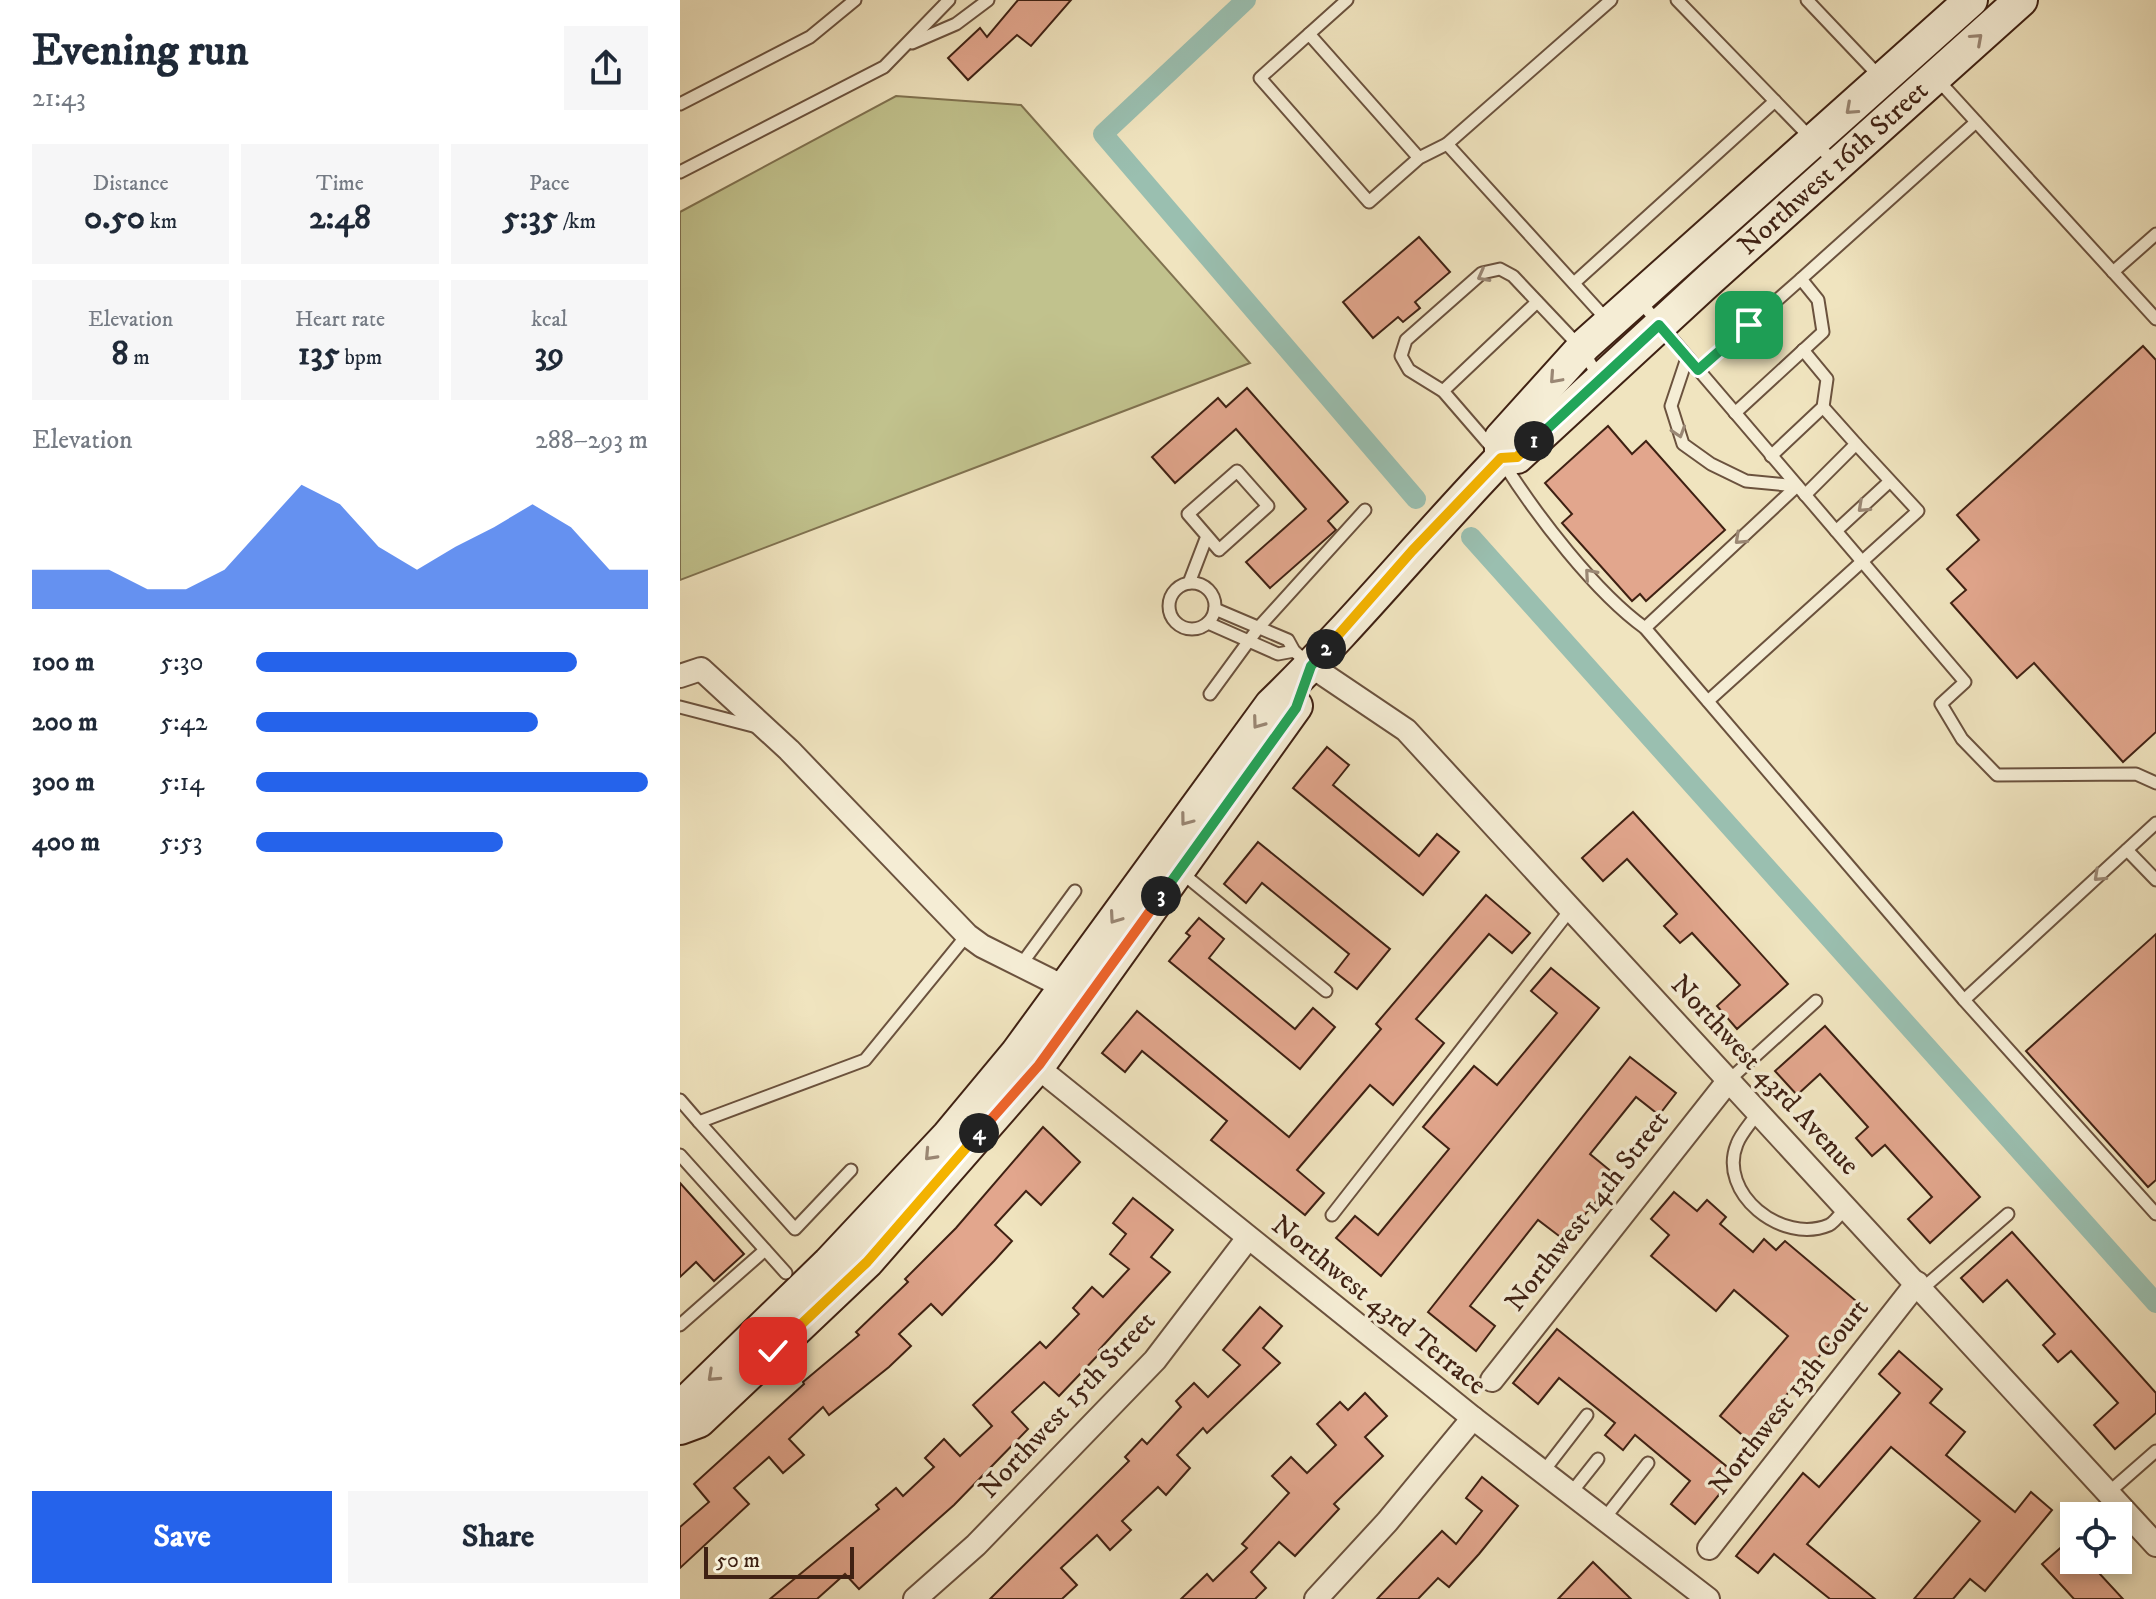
<!DOCTYPE html>
<html lang="en">
<head>
<meta charset="utf-8">
<style>
	:root { --surface:#fff; --page:#f6f6f7; --text:#1f2937; --muted:#747a83; --accent:#2563eb }
	body { margin:0; font-family:"IM FELL DW Pica",serif; background:var(--page); color:var(--text); height:100vh; display:flex; flex-direction:column; font-size:30px; white-space:nowrap }
	* { box-sizing:border-box; margin:0 }
	p { font-size:26px; color:var(--muted) }
	.icon { flex:none; width:44px; height:44px; fill:none; stroke:currentColor; stroke-width:2; stroke-linecap:round; stroke-linejoin:round }
	.map { position:relative; flex:1; overflow:hidden }
	.side { display:flex; flex-direction:column; background:var(--surface); width:680px }
	.side>* { flex:none }
	.buttons { position:absolute; left:1380px; top:1502px; display:grid; gap:16px }
	.buttons a { display:grid; place-items:center; width:72px; height:72px; border-radius:0px; background:var(--surface); box-shadow:0 4px 12px #0003; font-size:40px }
	.scale { position:absolute; left:24px; bottom:20px; width:150px; box-sizing:border-box; padding-left:8px; border:4px solid #3f2113; border-top:0; font-size:22px; line-height:28px; white-space:nowrap; color:#3f2113; -webkit-text-stroke:6px #f5edd5; paint-order:stroke }
	.pin { position:absolute; display:grid; place-items:center; width:68px; height:68px; color:#fff; margin:-34px; border-radius:16px; box-shadow:0 4px 12px #0006 }
	.km { position:absolute; width:40px; height:40px; margin:-20px; border-radius:50%; background:#222; color:#fff; font-size:22px; line-height:40px; text-align:center }
	.round { display:grid; place-items:center; flex:none; width:84px; height:84px; border-radius:0px; background:var(--page) }
	.overview { display:flex; align-items:center; justify-content:space-between; height:136px; padding:0 32px }
	h1 { font-size:44px; font-weight:700; line-height:60px }
	.metrics { display:grid; grid-template-columns:repeat(3,1fr); gap:12px; height:136px; padding:8px 32px }
	.metrics div { display:grid; align-content:center; border-radius:0px; background:var(--page); text-align:center }
	.metrics b { font-size:34px; font-weight:700 }
	.metrics small { font-size:22px; font-weight:400 }
	.metrics p { font-size:22px }
	.chart { height:224px; padding:16px 32px }
	.chart p { display:flex; justify-content:space-between }
	.chart svg { width:100%; height:144px; margin-top:8px; fill:var(--accent); opacity:.7 }
	.cta { display:flex; gap:16px; margin-top:auto; padding:16px 32px }
	.cta a { flex:1; height:92px; border-radius:0px; background:var(--accent); color:#fff; font-size:32px; font-weight:700; line-height:92px; text-align:center }
	.cta a+a { background:var(--page); color:var(--text) }
	ul { padding:0 32px; list-style:none; font-size:26px }
	li { display:grid; grid-template-columns:128px 96px 1fr; align-items:center; height:60px }
	li i { height:20px; border-radius:10px; background:var(--accent) }
	main { display:flex; flex:1; min-height:0 }
	.map>svg:first-child { display:block }
</style>
</head>
<body>
<main>
<section class="side">
<div class="overview"><div><h1>Evening run</h1><p>21:43</p></div><a class="round"><svg class="icon" aria-label="share" viewBox="0 0 24 24"><path d="M12 15V3M7 8l5-5 5 5M5 13v7h14v-7"/></svg></a></div>
<div class="metrics">
<div><p>Distance</p><b>0.50<small> km</small></b></div>
<div><p>Time</p><b>2:48</b></div>
<div><p>Pace</p><b>5:35<small> /km</small></b></div>
</div>
<div class="metrics">
<div><p>Elevation</p><b>8<small> m</small></b></div>
<div><p>Heart rate</p><b>135<small> bpm</small></b></div>
<div><p>kcal</p><b>39</b></div>
</div>
<div class="chart"><p><span>Elevation</span>288–293 m</p>
<svg viewBox="0 0 160 44" preserveAspectRatio="none"><path d="M0 44V32L10 32L20 32L30 38L40 38L50 32L60 19L70 6L80 12L90 25L100 32L110 25L120 19L130 12L140 19L150 32L160 32V44z"/></svg>
</div>
<ul>
<li><b>100 m</b>5:30<i style="width:82%"></i></li>
<li><b>200 m</b>5:42<i style="width:72%"></i></li>
<li><b>300 m</b>5:14<i style="width:100%"></i></li>
<li><b>400 m</b>5:53<i style="width:63%"></i></li>
</ul>
<div class="cta"><a>Save</a><a>Share</a></div>
</section>
<div class="map">
<svg width="1476" height="1599" viewBox="0 0 1476 1599">
	<rect width="100%" height="100%" fill="#f0e4bf"/>
	<filter id="stains"><feTurbulence type="fractalNoise" baseFrequency=".0025" numOctaves="4"/><feColorMatrix values="0 0 0 0 .2 0 0 0 0 .09 0 0 0 0 .02 0 0 0 .5 -.17"/></filter>
	<radialGradient id="worn" r=".72"><stop offset=".6" stop-color="#630" stop-opacity="0"/><stop offset="1" stop-color="#630" stop-opacity=".3"/></radialGradient>
	<path fill="#c1c28d" stroke="#807250" stroke-width="2" d="M216 96 341 105 570 363 0 580V212Z"/>
	<g fill="none" stroke-linecap="round" stroke-linejoin="round">
		<g stroke="#9abfb0" stroke-width="20">
			<path d="M566 0 423 134 736 499"/>
			<path d="M791 537 1476 1303"/>
		</g>
	</g>
	<g fill="#e2a68d" stroke="#3f2113" stroke-width="2">
		<path d="M338 0H391L351 46 337 35 288 80 268 58 300 28 307 37Z"/>
		<path d="M739 237 770 272 735 302 740 308 723 322 718 317 693 338 663 302Z"/>
		<path d="M1463 346 1476 360V732L1443 762 1354 663 1337 678 1271 603 1286 590 1267 569 1299 540 1277 515Z"/>
		<path d="M567 388 668 502 648 521 656 530 590 588 566 562 626 509 556 429 495 483 472 457 538 398 546 407Z"/>
		<path d="M928 426 952 454 966 441 1045 530 966 601 960 594 952 601 882 523 892 514 865 483Z"/>
		<path d="M647 747 669 765 653 785 739 856 757 834 779 852 743 895 613 788Z"/>
		<path d="M953 812 1108 984 1057 1029 1037 1006 1060 985 1012 933 1000 943 984 926 997 914 947 859 923 881 902 858Z"/>
		<path d="M578 842 710 949 677 989 655 972 669 954 582 883 566 903 544 884Z"/>
		<path d="M806 895 850 933 832 953 809 934 736 1019 764 1043 713 1105 690 1085 617 1170 644 1193 625 1215 531 1140 547 1121 462 1051 445 1072 422 1053 457 1011 609 1137 701 1029 696 1024Z"/>
		<path d="M519 918 544 939 529 958 615 1029 633 1008 655 1027 620 1069 489 961 510 936 506 933Z"/>
		<path d="M1476 934V1180L1468 1187 1346 1051Z"/>
		<path d="M871 968 919 1008 701 1276 656 1238 675 1216 698 1235 769 1149 743 1127 794 1066 817 1085 877 1013 851 991Z"/>
		<path d="M1145 1026 1300 1197 1250 1243 1228 1219 1252 1197 1205 1145 1192 1156 1176 1138 1188 1127 1140 1074 1117 1095 1095 1071Z"/>
		<path d="M950 1057 996 1093 979 1115 956 1097 910 1154 938 1177 883 1239 858 1220 790 1306 815 1326 796 1351 748 1312Z"/>
		<path d="M363 1127 400 1162 361 1205 346 1191 315 1225 332 1241 314 1261 262 1315 251 1304 219 1334 231 1346 209 1367 149 1415 143 1407 109 1439 124 1455 103 1473 89 1457 54 1488 69 1504 0 1568V1527L29 1502 14 1484 124 1384 123 1382 179 1335 176 1332 228 1282 225 1279 276 1228Z"/>
		<path d="M0 1183 64 1254 34 1281 16 1262 0 1277Z"/>
		<path d="M994 1192 1017 1211 1027 1200 1046 1217 1040 1224 1073 1252 1084 1239 1096 1250 1105 1241 1182 1306 1068 1440 1040 1416 1108 1336 1054 1290 1036 1311 971 1256 989 1235 971 1219Z"/>
		<path d="M453 1198 493 1230 471 1257 490 1272 419 1350 421 1352 379 1396 364 1382 332 1412 348 1429 274 1505 179 1589 165 1574 137 1599H90L199 1509 196 1505 216 1488 223 1496 254 1467 245 1458 264 1439 280 1456 312 1426 293 1405 360 1342 366 1348 399 1314 393 1308 412 1287 423 1297 449 1269 430 1254 446 1234 433 1223Z"/>
		<path d="M1332 1232 1476 1393V1413L1435 1449 1414 1425 1438 1403 1391 1351 1378 1362 1363 1345 1375 1334 1327 1280 1303 1302 1281 1278Z"/>
		<path d="M580 1307 602 1326 583 1348 600 1363 527 1433 523 1428 497 1455 510 1468 486 1495 478 1487 442 1521 451 1530 430 1550 417 1535 381 1568 397 1585 382 1599H310L449 1461 445 1457 462 1439 467 1444 501 1407 496 1401 514 1383 528 1397 560 1365 543 1350Z"/>
		<path d="M877 1329 1056 1474 1015 1524 991 1504 1010 1481 955 1435 943 1450 925 1435 935 1423 879 1378 858 1404 833 1383Z"/>
		<path d="M1219 1351 1262 1389 1250 1403 1285 1432 1266 1455 1335 1512 1351 1492 1372 1510 1305 1591 1290 1579 1273 1599H1234L1300 1521 1211 1447 1127 1544 1195 1599H1150L1094 1554 1078 1573 1056 1556 1123 1473 1139 1487 1220 1393 1199 1374Z"/>
		<path d="M685 1393 707 1416 685 1437 703 1456 654 1504 659 1509 615 1556 599 1542 571 1572 586 1588 575 1599H501L527 1574 533 1581 567 1548 562 1544 609 1493 592 1476 611 1457 627 1473 656 1445 637 1424 660 1402 668 1410Z"/>
		<path d="M802 1477 838 1506 799 1554 769 1587 758 1578 738 1599H697L762 1531 776 1544 802 1511 786 1498Z"/>
		<path d="M1394 1536V1560H1407L1443 1599H1394L1362 1564Z"/>
		<path d="M913 1562 951 1599H878Z"/>
	</g>
	<g fill="none" stroke-linecap="round" stroke-linejoin="round">
		<defs>
			<g id="lane">
				<path d="M997 0 1156 164"/>
				<path d="M1127 0 1201 78"/>
				<path d="M629 34 667 0"/>
				<path d="M232 43 276 24 308 0"/>
				<path d="M1258 80 1476 319"/>
				<path d="M0 104 130 37 175 0"/>
				<path d="M739 158 689 202 580 78 629 34 739 158 767 144"/>
				<path d="M0 172 204 67 269 0"/>
				<path d="M1433 272 1476 234"/>
				<path d="M1121 279 1296 122"/>
				<path d="M894 283 1095 101"/>
				<path d="M958 299 1285 682 1261 704 1282 739 1317 775 1456 774 1476 783"/>
				<path d="M927 320 767 144 931 0"/>
				<path d="M1007 358 991 406 1003 444 1031 464 1066 481 1117 486"/>
				<path d="M1018 370 1121 279 1138 300 1143 332 1055 413"/>
				<path d="M763 391 857 302"/>
				<path d="M814 450 763 391 729 370 721 356 726 340 802 273 820 269 833 276 902 349 919 378"/>
				<path d="M1091 456 1143 407 1147 379 1123 350"/>
				<path d="M824 464C857 516 915 592 965 628L1284 1000 1476 1214"/>
				<path d="M1125 495 1176 444 1143 407"/>
				<path d="M1156 531 1209 482"/>
				<circle cx="512" cy="606" r="23"/>
				<path d="M509 583 527 536 539 550 588 506 557 471 508 514 527 536"/>
				<path d="M535 609 608 640 614 651 629 664"/>
				<path d="M528 623 598 654 614 651"/>
				<path d="M965 628 1117 486"/>
				<path d="M530 694 579 627 685 510"/>
				<path d="M1028 701 1238 511 1176 444"/>
				<path d="M0 707 77 727"/>
				<path d="M1447 850 1476 880"/>
				<path d="M502 873 646 991"/>
				<path d="M340 966 395 891"/>
				<path d="M1284 1000 1476 823"/>
				<path d="M1049 1080 1136 1001"/>
				<path d="M0 1100 19 1122"/>
				<path d="M1078 1112C1072 1122 1061 1133 1057 1144 1037 1193 1102 1245 1149 1225 1155 1222 1161 1213 1166 1207"/>
				<path d="M0 1155 106 1273"/>
				<path d="M171 1170 115 1229 19 1122 185 1060 287 935"/>
				<path d="M652 1215 891 909"/>
				<path d="M1242 1289 1328 1214"/>
				<path d="M0 1325 85 1250"/>
				<path d="M863 1472 907 1415"/>
				<path d="M891 1493 918 1459"/>
				<path d="M1428 1493 1476 1451"/>
				<path d="M924 1519 968 1463"/>
			</g>
			<g id="street">
				<path d="M631 666 726 730 1476 1545"/>
				<path d="M0 676 21 669 109 750 287 935 302 946 396 993"/>
				<path d="M346 1058 793 1418 1028 1599"/>
				<path d="M812 1380 1049 1080"/>
				<path d="M1029 1548 1237 1283"/>
				<path d="M235 1599 296 1545 475 1360 568 1238"/>
				<path d="M636 1599 707 1522 793 1418"/>
			</g>
			<g id="secondary">
				<path d="M821 458V438L905 345 1291 0"/>
				<path d="M0 1412 9 1399 149 1263 268 1136 337 1053 591 705C672 627 743 539 821 458L837 457 1030 279 1341 0"/>
				<path d="M0 1428 19 1421 187 1262 359 1065 616 706"/>
			</g>
		</defs>
		<use href="#lane" stroke="#6b523e" stroke-width="15"/>
		<use href="#street" stroke="#6b523e" stroke-width="26"/>
		<use href="#secondary" stroke="#3f2113" stroke-width="36"/>
		<use href="#lane" stroke="#f5edd5" stroke-width="11"/>
		<use href="#street" stroke="#f5edd5" stroke-width="22"/>
		<use href="#secondary" stroke="#f5edd5" stroke-width="32"/>
	</g>
	<defs><path id="oneway-chevron" d="M-2-3.5L2.5 0L-2 3.5" fill="none" stroke-width="1.6" stroke-linecap="round" stroke-linejoin="round" transform="scale(2)"/></defs>
	<g stroke="#9a8774">
		<use href="#oneway-chevron" transform="translate(1297 39) rotate(-42)"/>
		<use href="#oneway-chevron" transform="translate(1171 109) rotate(138)"/>
		<use href="#oneway-chevron" transform="translate(803 276) rotate(152)"/>
		<use href="#oneway-chevron" transform="translate(875 378) rotate(132)"/>
		<use href="#oneway-chevron" transform="translate(999 432) rotate(72)"/>
		<use href="#oneway-chevron" transform="translate(1183 507) rotate(137)"/>
		<use href="#oneway-chevron" transform="translate(1060 539) rotate(137)"/>
		<use href="#oneway-chevron" transform="translate(910 574) rotate(-131)"/>
		<use href="#oneway-chevron" transform="translate(578 723) rotate(126)"/>
		<use href="#oneway-chevron" transform="translate(506 820) rotate(127)"/>
		<use href="#oneway-chevron" transform="translate(1419 876) rotate(137)"/>
		<use href="#oneway-chevron" transform="translate(435 918) rotate(125)"/>
		<use href="#oneway-chevron" transform="translate(250 1155) rotate(133)"/>
		<use href="#oneway-chevron" transform="translate(33 1376) rotate(137)"/>
	</g>
	<g fill="none" stroke-linecap="round" stroke-linejoin="round">
		<defs>
			<path id="split-1" d="M854 441 979 325 1018 370 1069 325"/>
			<path id="split-2" d="M646 649 732 551 821 458 837 457 854 441"/>
			<path id="split-3" d="M481 896 616 708 631 666 646 649"/>
			<path id="split-4" d="M299 1133 359 1065 481 896"/>
			<path id="split-5" d="M93 1351 187 1262 299 1133"/>
		</defs>
		<use href="#split-1" stroke="#fff" stroke-width="16"/>
		<use href="#split-2" stroke="#fff" stroke-width="16"/>
		<use href="#split-3" stroke="#fff" stroke-width="16"/>
		<use href="#split-4" stroke="#fff" stroke-width="16"/>
		<use href="#split-5" stroke="#fff" stroke-width="16"/>
		<use href="#split-1" stroke="#22a559" stroke-width="10"/>
		<use href="#split-2" stroke="#f5b400" stroke-width="10"/>
		<use href="#split-3" stroke="#22a559" stroke-width="10"/>
		<use href="#split-4" stroke="#f0652b" stroke-width="10"/>
		<use href="#split-5" stroke="#f5b400" stroke-width="10"/>
	</g>
	<g text-anchor="middle" dominant-baseline="central" stroke-width="7" stroke-linejoin="round" paint-order="stroke">
		<g font-size="28" fill="#3f2113" stroke="#f5edd5">
			<text transform="translate(1153 168) rotate(-42)">Northwest 16th Street</text>
			<text transform="translate(1085 1075) rotate(47)">Northwest 43rd Avenue</text>
			<text transform="translate(907 1211) rotate(-52)">Northwest 14th Street</text>
			<text transform="translate(699 1305) rotate(39)">Northwest 43rd Terrace</text>
			<text transform="translate(1109 1397) rotate(-52)">Northwest 13th Court</text>
			<text transform="translate(387 1405) rotate(-47)">Northwest 15th Street</text>
		</g>
	</g>
	<rect width="100%" height="100%" filter="url(#stains)"/>
	<rect width="100%" height="100%" fill="url(#worn)"/>
</svg>
<div class="buttons">
<a><svg class="icon" aria-label="locate" viewBox="0 0 24 24"><circle cx="12" cy="12" r="6"/><path d="M12 2v4M12 18v4M2 12h4M18 12h4"/></svg></a>
</div>
<div class="scale">50 m</div>
<div class="pin" style="left:1069px;top:325px;background:#1e9e55"><svg class="icon" aria-label="arrive" viewBox="0 0 24 24"><path d="M6 21V4h12l-3 4 3 4H6"/></svg></div>
<div class="pin" style="left:93px;top:1351px;background:#d93025"><svg class="icon" aria-label="check" viewBox="0 0 24 24"><path d="M5 12l5 5 9-10"/></svg></div>
<b class="km" style="left:854px;top:441px">1</b>
<b class="km" style="left:646px;top:649px">2</b>
<b class="km" style="left:481px;top:896px">3</b>
<b class="km" style="left:299px;top:1133px">4</b>
</div>
</main>
</body>
</html>
